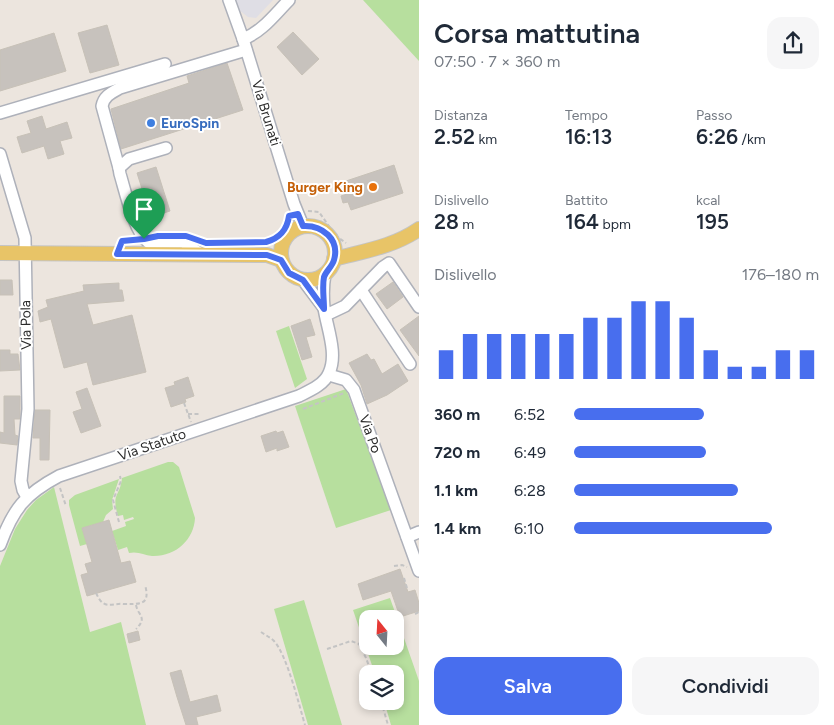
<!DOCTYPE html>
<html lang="it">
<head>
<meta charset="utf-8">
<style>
	:root { --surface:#fff; --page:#f6f6f7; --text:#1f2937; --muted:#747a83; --accent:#486eee }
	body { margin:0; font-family:Figtree,sans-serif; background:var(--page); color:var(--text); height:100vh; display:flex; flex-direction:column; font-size:19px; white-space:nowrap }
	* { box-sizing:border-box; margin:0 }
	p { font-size:16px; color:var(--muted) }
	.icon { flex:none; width:28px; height:28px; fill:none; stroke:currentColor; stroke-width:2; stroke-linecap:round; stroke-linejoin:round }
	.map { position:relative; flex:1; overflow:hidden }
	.sheet { display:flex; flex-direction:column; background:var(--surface); width:415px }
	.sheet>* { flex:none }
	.needle { width:32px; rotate:342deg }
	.fabs { position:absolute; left:359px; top:610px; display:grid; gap:10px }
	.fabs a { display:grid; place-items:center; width:45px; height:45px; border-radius:10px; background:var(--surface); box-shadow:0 2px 8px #0003; font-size:25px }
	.pin { position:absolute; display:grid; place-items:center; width:42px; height:42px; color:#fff; margin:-51px -21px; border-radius:50% 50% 50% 0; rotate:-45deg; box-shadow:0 0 5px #0007 }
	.pin .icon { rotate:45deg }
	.round { display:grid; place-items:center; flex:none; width:52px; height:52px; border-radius:15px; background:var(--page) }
	.headline { display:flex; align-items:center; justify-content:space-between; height:85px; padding:0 15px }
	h1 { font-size:28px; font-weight:600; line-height:38px }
	.metrics { display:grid; grid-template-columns:repeat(3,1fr); gap:8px; height:85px; padding:5px 15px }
	.metrics div { display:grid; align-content:center }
	.metrics b { font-size:21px; font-weight:600 }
	.metrics small { font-size:14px; font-weight:400 }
	.metrics p { font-size:14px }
	.chart { height:140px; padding:10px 15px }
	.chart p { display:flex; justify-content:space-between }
	.chart svg { width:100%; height:90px; margin-top:5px; stroke:var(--accent); stroke-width:6 }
	.cta { display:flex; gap:10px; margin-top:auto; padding:10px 15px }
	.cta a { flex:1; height:58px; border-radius:15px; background:var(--accent); color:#fff; font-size:20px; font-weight:600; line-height:58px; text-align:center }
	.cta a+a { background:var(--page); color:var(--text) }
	ul { padding:0 15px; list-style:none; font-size:16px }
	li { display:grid; grid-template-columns:80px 60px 1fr; align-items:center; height:38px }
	li i { height:12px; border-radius:6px; background:var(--accent) }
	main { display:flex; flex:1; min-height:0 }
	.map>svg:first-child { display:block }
</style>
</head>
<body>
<main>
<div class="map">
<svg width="419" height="725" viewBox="0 0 419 725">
	<rect width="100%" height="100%" fill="#ece5de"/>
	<path fill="#dfdee5" d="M236 0H273L256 18 248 17 239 10Z"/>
	<g fill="#b7df9e" fill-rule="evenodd">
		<path d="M363 0H419V61Z"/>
		<path d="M289 326 307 379 295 388 276 331Z"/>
		<path d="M346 389 391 510 336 528 295 406Z"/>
		<path d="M168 462H173L179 467 195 518C194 540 175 557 152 556 144 555 138 551 129 553L127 547 118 550 112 531 126 526 125 522 134 519 133 517 124 520 123 515 118 516C111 493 120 497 122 478Z"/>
		<path d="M119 479 112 500 113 509 106 515 103 522 82 528 87 544 80 546 69 505V500L75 495Z"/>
		<path d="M54 487 90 632 121 622 146 725H0V566L15 529 27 510 36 500Z"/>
		<path d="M390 598 419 681V725H391L384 701H395V674H375L353 610ZM368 619H395V646H368Z"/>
		<path d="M304 600 342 725H308L274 609Z"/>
	</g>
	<g fill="#c7c2bd" stroke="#c7c1b7">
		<path d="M107 25 119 65 90 73 78 33Z"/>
		<path d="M293 32 319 59 302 75 277 47Z"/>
		<path d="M54 33 66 71 0 91V50Z"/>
		<path d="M227 63 243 110 121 149 111 109 189 83 187 76Z"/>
		<path d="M42 116 46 129 67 122 72 138 60 141 64 154 48 159 44 146 22 153 17 137 31 133 27 121Z"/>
		<path d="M394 165 403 193 351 210 348 202 343 203 341 196 347 194 343 182Z"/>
		<path d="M156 167 170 211 151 217 137 173Z"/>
		<path d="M0 280H12L13 295H0Z"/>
		<path d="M393 282 403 297 387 309 376 294Z"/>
		<path d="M119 283V290H122L124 301 87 304 93 325 132 315 146 372 93 385 87 362 64 368 51 319 40 322 38 311 48 307 46 300 84 291 83 285Z"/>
		<path d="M419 316V356L400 330Z"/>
		<path d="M310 319 315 335 306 337 312 357 302 360 291 326Z"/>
		<path d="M0 350H10V354H18L20 370 0 371Z"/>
		<path d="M367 354 371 360 374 359 382 374 398 364 408 381 387 395 367 404 361 385 349 363Z"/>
		<path d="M188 377 194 396 185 399 186 402 171 407 165 388 175 385 174 382Z"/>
		<path d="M87 388 101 426 81 433 73 412 82 409 76 392Z"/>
		<path d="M4 396H20V419H14L15 435 18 436 17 445 0 443V432L4 433Z"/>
		<path d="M35 410H50L49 460H40V438H33Z"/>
		<path d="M276 431 277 433 283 431 289 447 277 451V448L266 452 261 436Z"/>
		<path d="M109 520 121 563 130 561 136 582 87 596 81 575 88 573 85 564 92 562 82 528Z"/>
		<path d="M400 569 408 592 415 590 419 603V611L400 617 391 591 363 600 358 584Z"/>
		<path d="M138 631 140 640 129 643 127 634Z"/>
		<path d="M181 670 190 702 217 695 221 711 196 717 198 725H186L177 697 170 673Z"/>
	</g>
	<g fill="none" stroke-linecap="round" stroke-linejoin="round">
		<defs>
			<g id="minor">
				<path d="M229 0 243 39 294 204 303 226"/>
				<path d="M243 39C262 32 275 14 289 0"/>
				<path d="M0 113 165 64"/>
				<path d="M166 148 129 159 119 168 120 174C125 190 134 232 148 242H183L201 254"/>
				<path d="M0 154 25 238 28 409 21 481 23 490 27 497"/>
				<path d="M119 168 102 106C104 96 111 93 120 88L246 50"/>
				<path d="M303 280 324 308"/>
				<path d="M361 290 410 364"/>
				<path d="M326 315 345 306 383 267 389 263 419 307"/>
				<path d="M329 375 346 380 354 390 419 571"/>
				<path d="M407 537 419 532"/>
				<path d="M0 545C13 509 25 494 59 476L299 396C309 391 324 385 329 373 338 354 327 328 324 308 323 297 323 285 325 274"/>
			</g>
			<g id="major">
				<circle cx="308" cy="253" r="27"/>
				<path d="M0 253 267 255 281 260"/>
				<path d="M334 259C364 251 393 247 419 229"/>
			</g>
		</defs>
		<use href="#minor" stroke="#aeb1ba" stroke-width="14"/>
		<use href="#major" stroke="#c4c4c4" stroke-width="16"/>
		<g stroke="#c4c4c4" stroke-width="2" stroke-dasharray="4 2.5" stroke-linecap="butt">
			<path d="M308 211 319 212 336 236 346 243"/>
			<path d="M261 242C274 242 286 234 289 221"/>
			<path d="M184 403 191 422"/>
			<path d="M303 409 344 393"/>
			<path d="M188 414H200"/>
			<path d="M60 488 66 506"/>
			<path d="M119 522 113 500 121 481 120 476"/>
			<path d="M394 566 402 565 407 567"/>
			<path d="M404 578 407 588"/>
			<path d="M96 593C98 597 100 601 103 603 109 607 116 603 123 604 139 604 151 606 145 585"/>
			<path d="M136 605C138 616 148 617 136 629"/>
			<path d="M415 614 419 612"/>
			<path d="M261 632C265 635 270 637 274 641 287 655 299 705 305 725"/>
			<path d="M327 649 351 641 359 644 366 658 372 674"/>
			<path d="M381 701 388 725"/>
		</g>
		<use href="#minor" stroke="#fff" stroke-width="11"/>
		<use href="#major" stroke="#e8c467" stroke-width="14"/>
	</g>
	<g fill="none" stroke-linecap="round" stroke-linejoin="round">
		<defs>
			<path id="route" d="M298 214 303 226C322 225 340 239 334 260 332 267 326 271 324 277 322 287 324 298 324 309L303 280 289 273 281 260 267 255 117 254 122 241 144 239 158 236H186L206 243 266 242C280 238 287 230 289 216Z"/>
		</defs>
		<use href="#route" stroke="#fff" stroke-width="10"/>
		<use href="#route" stroke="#486eee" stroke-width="6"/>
	</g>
	<circle fill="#3f7fe0" stroke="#fff" stroke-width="2" cx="151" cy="123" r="5"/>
	<circle fill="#e8710a" stroke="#fff" stroke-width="2" cx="373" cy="187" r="5"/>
	<g text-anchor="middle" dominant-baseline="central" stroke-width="4" stroke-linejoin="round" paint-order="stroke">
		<g font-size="14" fill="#2b2b2b" stroke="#fff">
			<text transform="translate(266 113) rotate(73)">Via Brunati</text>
			<text transform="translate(26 325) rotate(-91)">Via Pola</text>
			<text transform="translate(370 434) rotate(70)">Via Po</text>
			<text transform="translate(152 445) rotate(-19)">Via Statuto</text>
		</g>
		<g font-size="14" font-weight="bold" fill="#366cbe" stroke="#fff" text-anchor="start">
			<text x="161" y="123">EuroSpin</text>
		</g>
		<g font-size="14" font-weight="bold" fill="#c56008" stroke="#fff" text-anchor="end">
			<text x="363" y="187">Burger King</text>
		</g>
	</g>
</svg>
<div class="fabs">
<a><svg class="needle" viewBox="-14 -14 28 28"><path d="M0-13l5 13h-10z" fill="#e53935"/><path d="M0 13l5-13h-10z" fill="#747a83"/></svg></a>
<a><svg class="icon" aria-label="layers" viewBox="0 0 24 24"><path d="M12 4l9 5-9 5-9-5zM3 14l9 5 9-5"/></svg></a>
</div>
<div class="pin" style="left:144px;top:239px;background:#1e9e55"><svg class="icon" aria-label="arrive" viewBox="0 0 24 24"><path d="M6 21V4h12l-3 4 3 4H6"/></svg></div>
</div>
<section class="sheet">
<div class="headline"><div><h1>Corsa mattutina</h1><p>07:50 · 7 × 360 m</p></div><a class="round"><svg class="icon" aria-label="share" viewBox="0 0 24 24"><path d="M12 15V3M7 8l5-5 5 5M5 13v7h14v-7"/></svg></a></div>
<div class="metrics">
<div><p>Distanza</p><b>2.52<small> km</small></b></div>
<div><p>Tempo</p><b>16:13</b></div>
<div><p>Passo</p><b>6:26<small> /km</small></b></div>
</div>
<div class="metrics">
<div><p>Dislivello</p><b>28<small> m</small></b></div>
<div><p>Battito</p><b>164<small> bpm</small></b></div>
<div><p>kcal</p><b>195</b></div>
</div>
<div class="chart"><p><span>Dislivello</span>176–180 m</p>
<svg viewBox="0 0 160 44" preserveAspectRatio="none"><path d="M5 44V30M15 44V22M25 44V22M35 44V22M45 44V22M55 44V22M65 44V14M75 44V14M85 44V6M95 44V6M105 44V14M115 44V30M125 44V38M135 44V38M145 44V30M155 44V30"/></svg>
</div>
<ul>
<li><b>360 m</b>6:52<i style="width:53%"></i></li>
<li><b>720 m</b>6:49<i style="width:54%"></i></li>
<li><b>1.1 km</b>6:28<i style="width:67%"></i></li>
<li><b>1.4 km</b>6:10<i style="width:81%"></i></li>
</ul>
<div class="cta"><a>Salva</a><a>Condividi</a></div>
</section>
</main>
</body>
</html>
